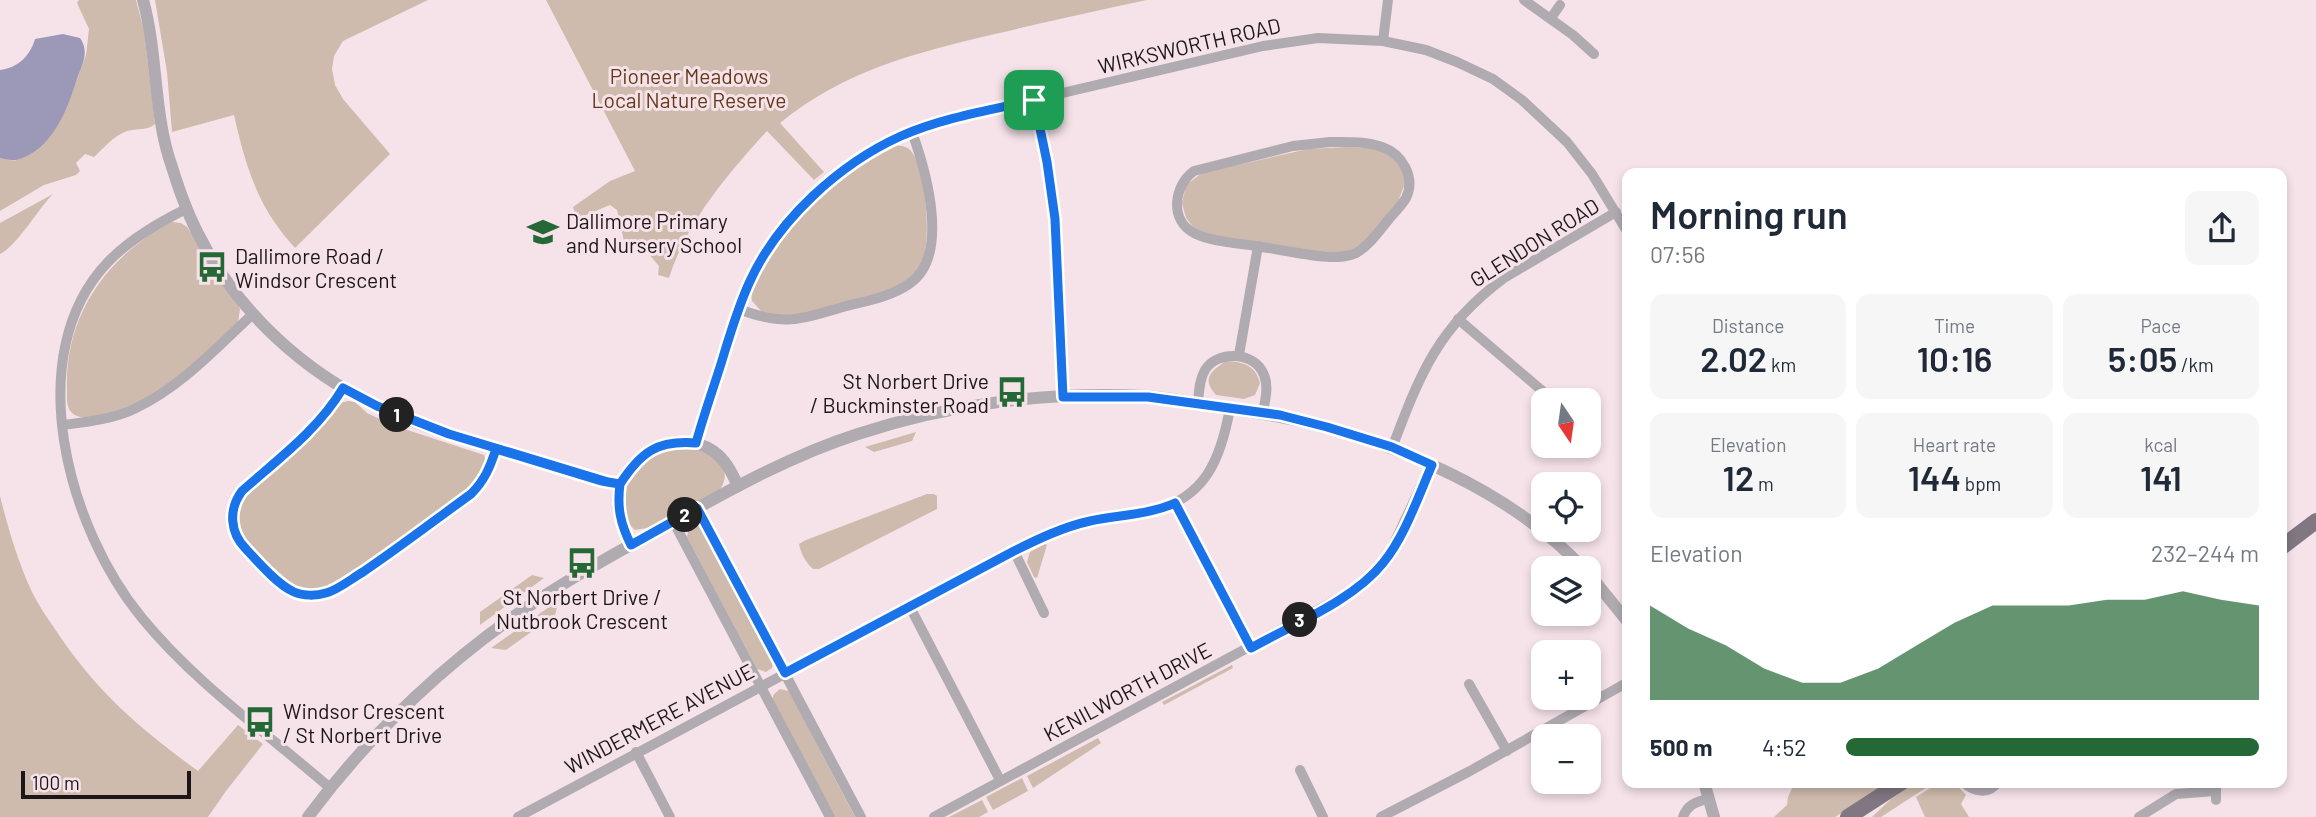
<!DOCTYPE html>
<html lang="en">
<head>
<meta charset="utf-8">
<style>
	:root { --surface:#fff; --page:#f6f6f7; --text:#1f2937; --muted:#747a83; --accent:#246935 }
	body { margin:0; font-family:Barlow,sans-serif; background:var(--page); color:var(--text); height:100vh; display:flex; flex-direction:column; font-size:26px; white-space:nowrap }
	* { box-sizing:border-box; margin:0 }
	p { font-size:23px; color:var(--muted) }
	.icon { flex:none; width:38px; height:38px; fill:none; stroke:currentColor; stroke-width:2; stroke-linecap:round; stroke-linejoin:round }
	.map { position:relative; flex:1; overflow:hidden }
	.side { position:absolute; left:1622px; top:168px; width:665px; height:620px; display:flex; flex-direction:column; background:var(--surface); border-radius:14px; box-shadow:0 4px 10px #0003 }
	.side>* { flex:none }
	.needle { width:46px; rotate:167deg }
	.controls { position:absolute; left:1531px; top:388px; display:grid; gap:14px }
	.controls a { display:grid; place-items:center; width:70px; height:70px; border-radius:14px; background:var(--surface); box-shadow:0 4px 10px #0003; font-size:35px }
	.scale { position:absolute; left:21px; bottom:18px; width:170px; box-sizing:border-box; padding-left:7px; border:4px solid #1c1618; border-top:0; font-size:19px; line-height:24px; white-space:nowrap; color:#1c1618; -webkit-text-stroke:5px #f6e3ea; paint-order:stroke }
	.pin { position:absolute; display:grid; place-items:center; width:60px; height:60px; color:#fff; margin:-30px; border-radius:14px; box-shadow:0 4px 10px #0006 }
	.km { position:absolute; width:35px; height:35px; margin:-18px; border-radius:50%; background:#222; color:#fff; font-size:19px; line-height:35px; text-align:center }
	.round { display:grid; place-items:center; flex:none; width:74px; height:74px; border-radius:14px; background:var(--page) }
	.summary { display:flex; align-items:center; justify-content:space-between; height:119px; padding:0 28px }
	h1 { font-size:38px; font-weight:600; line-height:52px }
	.metrics { display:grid; grid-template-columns:repeat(3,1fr); gap:10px; height:119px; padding:7px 28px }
	.metrics div { display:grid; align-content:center; border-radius:14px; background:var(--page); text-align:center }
	.metrics b { font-size:35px; font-weight:600 }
	.metrics small { font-size:19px; font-weight:400 }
	.metrics p { font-size:19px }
	.chart { height:196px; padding:14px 28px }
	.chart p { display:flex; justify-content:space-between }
	.chart svg { width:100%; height:126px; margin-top:7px; fill:var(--accent); opacity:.7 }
	ul { padding:0 28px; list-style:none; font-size:23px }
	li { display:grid; grid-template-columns:112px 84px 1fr; align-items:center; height:52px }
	li i { height:18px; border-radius:9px; background:var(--accent) }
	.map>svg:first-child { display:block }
</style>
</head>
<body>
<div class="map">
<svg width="2316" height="817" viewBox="0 0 2316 817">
	<rect width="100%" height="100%" fill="#f6e3ea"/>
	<g fill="#cfbbad">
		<path d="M79 0H136L144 31 155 124C147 131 137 128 127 131 113 136 104 148 94 157L85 154 76 163 80 171 76 175 44 185 0 211V158L15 161 72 93 86 55 89 29 77 3Z"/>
		<path d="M155 0H428L343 41 334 56 332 69 335 85 343 99 390 154 295 248C288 240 281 232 275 223 253 192 242 151 234 115L172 132 167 72Z"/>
		<path d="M546 0H1147C1096 11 1046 22 995 34 915 53 845 70 780 123L824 172 814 180 767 131C728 174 687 221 669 278L658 275 659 266 647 252 624 241 617 210 610 205 581 217 575 213 573 207 610 181 635 171Z"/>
		<path d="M896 145C901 146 907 146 911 151 927 170 933 250 919 270 912 279 902 284 892 289L796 316 786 317 762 312 752 301 751 292C775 232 837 171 896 145Z"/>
		<path d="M1347 147 1371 148 1391 155 1404 173 1405 183 1398 202 1365 241 1349 252 1327 253 1224 238 1206 233 1194 228 1186 218 1182 203 1186 185 1202 173 1308 149Z"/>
		<path d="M53 194C38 209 17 246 0 254V223Z"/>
		<path d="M172 222 181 223 187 227 236 300 240 309 238 323C198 359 157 403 103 414 95 416 84 419 77 416 65 411 67 398 67 388 65 314 108 255 172 222Z"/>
		<path d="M1226 361C1244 362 1255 365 1260 383L1255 395 1244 399 1216 395C1201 379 1211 371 1226 361Z"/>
		<path d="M348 401 355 402 367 413 395 426 484 455C487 463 487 469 482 475 465 497 337 593 313 592 289 591 240 546 237 523 236 505 246 494 259 483 277 467 297 451 314 433 319 428 324 423 329 418 332 414 334 408 338 405 341 402 345 402 348 401Z"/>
		<path d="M916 432 912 441 874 452 865 447Z"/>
		<path d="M685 446C705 452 737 462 720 490L647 528 635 530C628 524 627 519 625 511 618 486 635 462 657 451 665 448 676 447 685 446Z"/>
		<path d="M927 494H934L937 496V509L819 569H813C806 563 801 554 799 544L806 540Z"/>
		<path d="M0 496C8 528 18 562 32 592 40 608 51 623 61 638 100 695 143 731 198 771L238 725 263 744 226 791 208 817H0Z"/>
		<path d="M699 525 702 527 773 661 772 668 766 672 757 669 687 537 689 527Z"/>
		<path d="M1045 544 1047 545 1037 578 1034 577 1027 562 1030 552Z"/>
		<path d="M532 575 544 578 480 625V612Z"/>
		<path d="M559 600 555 615 506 650 491 648Z"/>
		<path d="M1232 665 1233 668 1164 705 1162 702Z"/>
		<path d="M780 689 789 691 855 817H835L772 699 774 694Z"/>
		<path d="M638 728 643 737 602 760 607 745Z"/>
		<path d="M1098 738 1101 743 1033 788 1027 776Z"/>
		<path d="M1022 778 1028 791 993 810 986 797Z"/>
		<path d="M1795 782H1892L1835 817H1774L1787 805 1788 797Z"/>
		<path d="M1916 782H1935L1881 817H1872L1891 799Z"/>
		<path d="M1940 782H1954L1966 795 1961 804 1969 817H1925L1916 797Z"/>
		<path d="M982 800 988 812 979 817H949Z"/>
	</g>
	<path fill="#9c98b8" d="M63 34 80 38C90 52 82 65 77 79 67 110 52 151 16 160 12 161 5 159 0 158V70C18 68 30 56 35 39Z"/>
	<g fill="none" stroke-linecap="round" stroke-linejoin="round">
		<g stroke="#b0abb1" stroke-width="10">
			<path d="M1524 0 1573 35 1594 54"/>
			<path d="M1551 18 1560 5"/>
			<path d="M1383 41 1388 0"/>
			<path d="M1034 100 1047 162 1055 219 1063 397"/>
			<path d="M1330 142C1347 142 1366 141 1382 147 1402 154 1416 177 1406 198 1402 205 1395 212 1389 219 1380 230 1369 246 1356 253 1348 257 1339 257 1330 257 1307 256 1284 250 1262 247 1240 243 1214 243 1194 233 1169 220 1174 185 1194 171L1293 146Z"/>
			<path d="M186 209C158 223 130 239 108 262 19 355 69 530 142 618 196 684 266 732 330 788"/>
			<path d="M738 309C785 326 797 320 843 307 865 301 890 297 909 284 951 256 926 171 912 132"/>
			<path d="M1458 319 1546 394"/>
			<path d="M1239 355 1258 246"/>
			<path d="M343 388C317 429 278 459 242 491L236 498 232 518 234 532 242 545 261 565 288 588 294 592 316 595 328 593 384 557 471 493 487 475 496 449"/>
			<path d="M1198 403C1199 393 1199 380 1205 370 1217 350 1255 351 1264 375 1269 387 1265 400 1263 413"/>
			<path d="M63 425C87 422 114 419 136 408 181 387 217 347 253 314"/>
			<path d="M696 443 738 309 750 279 768 250 792 219 828 183 853 164 900 136 960 117 1263 46 1318 38 1383 41 1426 50 1457 62 1493 79 1522 100 1567 142 1592 174 1628 233"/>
			<path d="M1392 448C1420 374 1438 327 1504 278L1616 212"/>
			<path d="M1175 503 1251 647"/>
			<path d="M697 508 861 817"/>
			<path d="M673 521 830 817"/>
			<path d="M1014 551 1044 613"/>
			<path d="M910 607 1000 780"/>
			<path d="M1469 684 1507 751"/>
			<path d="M636 752 670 817"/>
			<path d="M1300 770 1323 817"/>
			<path d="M1963 782C1974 792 1989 795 1998 782"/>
			<path d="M2216 800V782"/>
			<path d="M518 817 1014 551C1038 539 1062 528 1088 522 1109 517 1131 516 1152 511 1206 498 1221 458 1230 408"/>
			<path d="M934 817 1353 591 1377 570 1389 554 1431 465"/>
			<path d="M1381 817 1470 771 1628 682"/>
			<path d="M1683 817C1688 804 1695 803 1707 799"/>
			<path d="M2139 817 2176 794 2216 791"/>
		</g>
		<g stroke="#b0abb1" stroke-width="12">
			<path d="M143 0C158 54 153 114 172 167 180 193 189 218 202 241 239 312 304 372 377 406 412 423 450 434 487 446 512 454 538 462 563 469 582 475 600 481 620 484"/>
			<path d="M631 545C622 526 615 508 619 487 620 481 624 477 627 473 645 446 684 432 713 451 726 460 732 473 738 486"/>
			<path d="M1589 574 1628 622"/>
			<path d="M1704 782 1714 817"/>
			<path d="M308 817C371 732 452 656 541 598 577 574 616 553 654 532 719 496 786 457 858 434 949 404 1049 391 1145 396 1174 398 1203 404 1232 409 1273 415 1313 422 1353 435 1437 462 1522 503 1584 569"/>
		</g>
		<g stroke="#807782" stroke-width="16">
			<path d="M2282 547 2316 521"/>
			<path d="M1848 817 1902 782"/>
		</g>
	</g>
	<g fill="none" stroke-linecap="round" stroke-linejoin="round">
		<defs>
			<path id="route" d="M1034 100C990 110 942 118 901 136 839 164 778 220 750 281 737 309 729 338 720 367 712 392 703 418 696 443 657 440 641 452 620 484L608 482 449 434 377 406 343 388C318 430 278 459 242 491 228 510 230 533 246 549 258 562 278 585 294 592 303 596 316 596 326 593 338 590 351 579 363 572 400 547 435 520 471 494 485 480 490 467 496 449L598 480C605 482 612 483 620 484 617 507 620 523 631 545L697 508 785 673 1014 551C1038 539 1063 527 1090 521 1118 515 1148 515 1175 503L1251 648C1292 625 1354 600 1383 563 1405 536 1418 497 1432 465L1392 447 1327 427 1280 415 1148 397H1063L1055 219 1047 162 1034 100"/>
		</defs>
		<use href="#route" stroke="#fff" stroke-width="14"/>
		<use href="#route" stroke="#1a73e8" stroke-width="9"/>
	</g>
	<defs>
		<symbol id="school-bare" viewBox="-9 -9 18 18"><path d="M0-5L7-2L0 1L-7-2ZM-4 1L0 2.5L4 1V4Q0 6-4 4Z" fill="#246935" stroke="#f6e3ea" stroke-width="2.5" paint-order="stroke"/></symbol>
		<symbol id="bus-bare" viewBox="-9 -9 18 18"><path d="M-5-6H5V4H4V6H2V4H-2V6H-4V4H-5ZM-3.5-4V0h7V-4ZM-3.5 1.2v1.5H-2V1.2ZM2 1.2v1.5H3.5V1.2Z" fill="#246935" stroke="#f6e3ea" stroke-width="2.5" paint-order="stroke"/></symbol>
	</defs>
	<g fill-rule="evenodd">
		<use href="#school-bare" x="521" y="210" width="44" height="44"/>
		<use href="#bus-bare" x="190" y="245" width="44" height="44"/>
		<use href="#bus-bare" x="990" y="370" width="44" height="44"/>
		<use href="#bus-bare" x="560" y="541" width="44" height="44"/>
		<use href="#bus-bare" x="238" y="700" width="44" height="44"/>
	</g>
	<g text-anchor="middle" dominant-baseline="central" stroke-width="6" stroke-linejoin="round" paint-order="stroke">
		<g font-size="21" fill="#1c1618" stroke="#f6e3ea">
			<text transform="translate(1189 45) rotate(-13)">WIRKSWORTH ROAD</text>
			<text transform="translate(1534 242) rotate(-32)">GLENDON ROAD</text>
			<text transform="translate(1127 691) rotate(-28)">KENILWORTH DRIVE</text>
			<text transform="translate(659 718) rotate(-28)">WINDERMERE AVENUE</text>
		</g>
		<g font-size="21" fill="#653918" stroke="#f6e3ea">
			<text x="689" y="75">Pioneer Meadows<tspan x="689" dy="24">Local Nature Reserve</tspan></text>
		</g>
		<g font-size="21" fill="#1c1618" stroke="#f6e3ea" text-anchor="start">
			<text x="566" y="220">Dallimore Primary<tspan x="566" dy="24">and Nursery School</tspan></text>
			<text x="235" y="255">Dallimore Road /<tspan x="235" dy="24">Windsor Crescent</tspan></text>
			<text x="989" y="380" text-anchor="end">St Norbert Drive<tspan x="989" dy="24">/ Buckminster Road</tspan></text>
			<text x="582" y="596" text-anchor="middle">St Norbert Drive /<tspan x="582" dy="24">Nutbrook Crescent</tspan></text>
			<text x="283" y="710">Windsor Crescent<tspan x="283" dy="24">/ St Norbert Drive</tspan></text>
		</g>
	</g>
</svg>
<div class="controls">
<a><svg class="needle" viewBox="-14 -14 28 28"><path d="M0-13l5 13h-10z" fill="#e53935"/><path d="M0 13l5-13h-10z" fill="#747a83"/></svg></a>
<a><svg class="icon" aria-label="locate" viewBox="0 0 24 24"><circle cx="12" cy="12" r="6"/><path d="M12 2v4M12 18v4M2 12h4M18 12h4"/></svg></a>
<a><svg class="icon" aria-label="layers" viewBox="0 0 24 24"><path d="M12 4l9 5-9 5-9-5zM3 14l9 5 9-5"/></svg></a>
<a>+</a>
<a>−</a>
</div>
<div class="scale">100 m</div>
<div class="pin" style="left:1034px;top:100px;background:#1e9e55"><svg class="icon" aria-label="arrive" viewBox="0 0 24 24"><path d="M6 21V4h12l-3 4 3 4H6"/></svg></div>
<b class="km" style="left:397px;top:415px">1</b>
<b class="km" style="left:685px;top:515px">2</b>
<b class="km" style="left:1300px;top:620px">3</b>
<section class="side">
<div class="summary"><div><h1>Morning run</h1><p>07:56</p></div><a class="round"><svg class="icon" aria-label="share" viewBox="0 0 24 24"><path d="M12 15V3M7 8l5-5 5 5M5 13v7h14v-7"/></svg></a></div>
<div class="metrics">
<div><p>Distance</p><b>2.02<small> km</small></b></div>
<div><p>Time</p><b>10:16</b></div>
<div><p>Pace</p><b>5:05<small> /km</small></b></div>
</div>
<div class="metrics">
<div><p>Elevation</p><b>12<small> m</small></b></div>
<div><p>Heart rate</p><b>144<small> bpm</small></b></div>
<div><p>kcal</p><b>141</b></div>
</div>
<div class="chart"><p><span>Elevation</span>232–244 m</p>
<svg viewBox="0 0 160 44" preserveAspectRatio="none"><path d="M0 44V11L10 19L20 25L30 33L40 38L50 38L60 33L70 25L80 17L90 11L100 11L110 11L120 9L130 9L140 6L150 9L160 11V44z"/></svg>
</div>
<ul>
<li><b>500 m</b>4:52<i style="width:100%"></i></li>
</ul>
</section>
</div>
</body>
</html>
